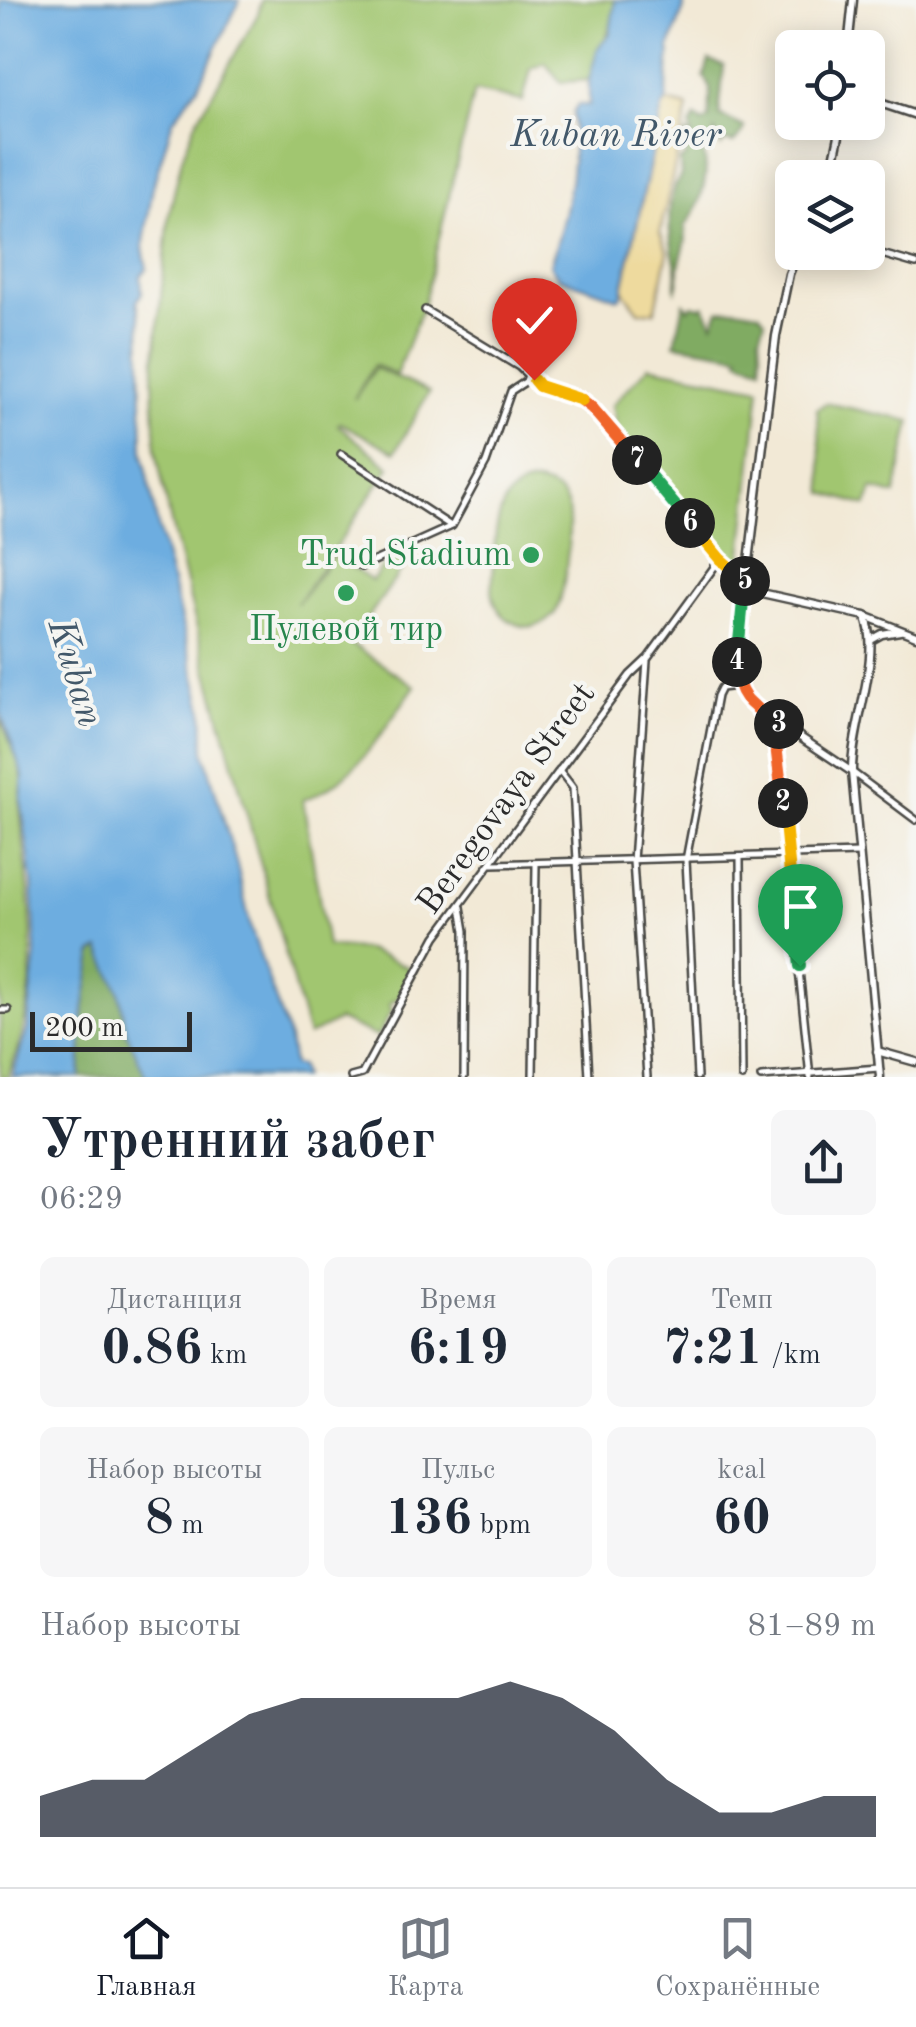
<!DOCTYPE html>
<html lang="ru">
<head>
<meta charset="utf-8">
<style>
	:root { --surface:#fff; --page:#f6f6f7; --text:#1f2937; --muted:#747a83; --line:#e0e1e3; --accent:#111827 }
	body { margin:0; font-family:"Old Standard TT",serif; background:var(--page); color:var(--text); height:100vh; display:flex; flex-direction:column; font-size:38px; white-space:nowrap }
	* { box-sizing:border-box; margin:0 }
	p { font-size:32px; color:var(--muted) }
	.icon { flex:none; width:55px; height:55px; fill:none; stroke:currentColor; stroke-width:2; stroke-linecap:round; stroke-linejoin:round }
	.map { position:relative; height:1077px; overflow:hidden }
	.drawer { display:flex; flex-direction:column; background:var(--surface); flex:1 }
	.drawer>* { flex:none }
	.tools { position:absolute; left:775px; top:30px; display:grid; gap:20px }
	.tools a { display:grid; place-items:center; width:110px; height:110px; border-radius:15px; background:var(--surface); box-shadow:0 5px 25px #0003; font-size:50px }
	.scale { position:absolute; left:30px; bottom:25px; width:162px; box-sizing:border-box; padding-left:10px; border:5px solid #2b2b2b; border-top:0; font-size:28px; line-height:35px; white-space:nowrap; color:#2b2b2b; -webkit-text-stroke:8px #f6f6f2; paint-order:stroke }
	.pin { position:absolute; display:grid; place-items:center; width:85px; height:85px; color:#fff; margin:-102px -42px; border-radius:50% 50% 50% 0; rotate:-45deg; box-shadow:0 0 10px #0007 }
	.pin .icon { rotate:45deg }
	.km { position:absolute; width:50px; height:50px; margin:-25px; border-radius:50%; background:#222; color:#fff; font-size:28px; line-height:50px; text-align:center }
	.round { display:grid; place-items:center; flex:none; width:105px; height:105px; border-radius:15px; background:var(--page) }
	.head { display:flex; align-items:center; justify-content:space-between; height:170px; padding:0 40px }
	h1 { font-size:55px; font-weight:800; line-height:75px }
	.figures { display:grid; grid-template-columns:repeat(3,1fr); gap:15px; height:170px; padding:10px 40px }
	.figures div { display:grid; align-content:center; border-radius:15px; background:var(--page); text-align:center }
	.figures b { font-size:50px; font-weight:800 }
	.figures small { font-size:28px; font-weight:400 }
	.figures p { font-size:28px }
	.chart { height:280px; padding:20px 40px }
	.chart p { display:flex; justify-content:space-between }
	.chart svg { width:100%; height:180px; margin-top:10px; fill:var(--accent); opacity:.7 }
	.tabs { display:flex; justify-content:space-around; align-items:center; height:140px; border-top:2px solid var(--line); background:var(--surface); font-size:28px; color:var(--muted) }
	.tabs a { display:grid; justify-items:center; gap:5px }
	.tabs .active { color:var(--accent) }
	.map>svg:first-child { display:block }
</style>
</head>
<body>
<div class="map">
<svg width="916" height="1077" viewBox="0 0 916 1077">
	<rect width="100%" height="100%" fill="#f6f6f2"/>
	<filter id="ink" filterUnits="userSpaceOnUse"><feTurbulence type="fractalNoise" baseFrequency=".01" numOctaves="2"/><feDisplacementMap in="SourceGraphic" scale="20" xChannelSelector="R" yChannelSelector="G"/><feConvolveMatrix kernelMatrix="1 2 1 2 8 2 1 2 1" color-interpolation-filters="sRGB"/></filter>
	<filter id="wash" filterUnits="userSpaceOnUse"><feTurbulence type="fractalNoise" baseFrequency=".0048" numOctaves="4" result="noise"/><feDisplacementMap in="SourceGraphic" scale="40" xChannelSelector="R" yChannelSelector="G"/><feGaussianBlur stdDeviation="2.25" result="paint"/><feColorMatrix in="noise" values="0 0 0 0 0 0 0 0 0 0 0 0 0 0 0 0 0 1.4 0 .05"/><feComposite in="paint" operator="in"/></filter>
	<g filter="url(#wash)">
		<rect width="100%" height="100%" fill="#f2e9d6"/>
		<g fill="#a1c670" stroke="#66784e" stroke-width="2.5">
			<path d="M262 0H615C614 30 597 51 589 80L561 82 545 63 531 69 523 101 474 91 423 306 396 375 374 365 354 399 375 368 429 392 395 452 340 423 338 425 390 467 297 604 334 555 372 581 391 555 405 565 350 643 415 686C382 731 357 781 303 800L327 946 367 950 415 970 399 998 389 1004 392 1010 377 1037 339 1020 308 1036 208 673 169 514 156 451 153 379 169 215 182 158 195 124 258 14Z"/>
			<path d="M649 366 760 388 741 564 733 566 617 432 612 405Z"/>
			<path d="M826 403 911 421 895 495 872 489 867 506 824 493 817 409Z"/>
			<path d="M536 483C550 486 562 491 567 505 573 521 565 601 554 614 531 641 494 621 492 590 496 554 488 485 536 483Z"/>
			<path d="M0 718C7 736 19 758 22 777 23 787 19 798 20 808 29 903 46 983 8 1077H0Z"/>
		</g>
		<g fill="#80ab62" stroke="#566b46" stroke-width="2.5">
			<path d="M709 60 724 65 719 115 744 127 743 133 733 143 725 141 721 146 715 131 711 142 702 150C712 171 700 209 685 226 688 246 682 249 679 267 678 277 681 281 676 290 675 282 678 275 676 267 669 239 664 201 681 175L680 161 686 156 685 136 687 133 693 139 690 127 695 117 703 123 709 119C708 105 715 89 704 77Z"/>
			<path d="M684 303 689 309 692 305 701 307 704 305 713 324 719 310 736 308 759 312 765 320 760 336 762 367 739 360 740 355 675 344Z"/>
			<path d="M101 949 119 991 127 1033 146 1077H80L83 1016 93 953Z"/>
		</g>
		<path fill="#eeda9e" stroke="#8c8264" stroke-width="2.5" d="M666 102 688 107 660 233 668 252 655 312 639 311 623 290 662 108Z"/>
		<g fill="#6dade0" stroke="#4c6c86" stroke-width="2.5">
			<path d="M0 0H240L198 86 173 120 153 186 143 248 147 269 141 276 142 293 137 301 140 318 143 451 156 518 203 709 204 752 237 865 251 929 289 1039 293 1065 300 1066 303 1077H146L127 1033 119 991 100 949 93 953 83 1016 80 1077H12L27 1029 36 953 32 882 21 800 23 776 0 711Z"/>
			<path d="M615 0H683L684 8 670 46 666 102 662 108 621 297 618 298 558 277 550 265C567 215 576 166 573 113L578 105H589V80L597 50 610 33Z"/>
		</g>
	</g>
	<g filter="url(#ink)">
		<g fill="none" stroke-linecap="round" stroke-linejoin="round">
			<defs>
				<g id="street">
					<path d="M868 250 916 264"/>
					<path d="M425 310 519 367 539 386 585 401 720 559 747 583"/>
					<path d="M341 454 451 526"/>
					<path d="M342 553 361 567 452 526 486 463 511 391 531 378"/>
					<path d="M780 725 775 737 810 1077"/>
					<path d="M559 770 573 788 589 1077"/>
					<path d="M852 772 916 820"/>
					<path d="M740 858 742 1077"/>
					<path d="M492 864 859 853"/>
					<path d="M461 907 465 931 464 1077"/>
					<path d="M0 1010H8"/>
					<path d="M351 1077 362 1074 436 937 630 675 648 658 720 559"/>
					<path d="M533 1077 536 865"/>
					<path d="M647 1077 633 861 647 661"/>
					<path d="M697 1077 686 860 717 696 721 688 737 686"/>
					<path d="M761 1077 879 1068"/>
				</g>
				<g id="secondary">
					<path d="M848 48 853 0"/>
					<path d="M868 99 916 115"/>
					<path d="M830 178 842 122"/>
					<path d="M798 252 789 274 776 336 736 670 737 686 745 700 852 772"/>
					<path d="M748 584 757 592 865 616 916 636"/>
					<path d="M865 616C883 653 851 727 852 772L880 1077"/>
					<path d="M873 639 882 634 900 631"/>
					<path d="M877 1051 916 1062"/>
				</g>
			</defs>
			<use href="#street" stroke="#494845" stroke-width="10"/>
			<use href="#secondary" stroke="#494845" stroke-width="11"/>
			<use href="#street" stroke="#fff" stroke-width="5"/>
			<use href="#secondary" stroke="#fff" stroke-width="6"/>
		</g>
	</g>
	<g fill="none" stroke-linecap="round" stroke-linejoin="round" filter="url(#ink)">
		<defs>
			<path id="split-1" d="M791 884 800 966"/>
			<path id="split-2" d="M783 803 791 884"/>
			<path id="split-3" d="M779 724 775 737 783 803"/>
			<path id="split-4" d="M737 662C734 697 753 706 779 724"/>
			<path id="split-5" d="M737 662 745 581"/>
			<path id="split-6" d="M690 523 720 559 745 581"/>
			<path id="split-7" d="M637 460 690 523"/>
			<path id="split-8" d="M582 400 592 408 637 460"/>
			<path id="split-9" d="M534 380 539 386 582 400"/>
		</defs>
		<use href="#split-1" stroke="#fff" stroke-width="20"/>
		<use href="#split-2" stroke="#fff" stroke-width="20"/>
		<use href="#split-3" stroke="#fff" stroke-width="20"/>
		<use href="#split-4" stroke="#fff" stroke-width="20"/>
		<use href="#split-5" stroke="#fff" stroke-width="20"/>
		<use href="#split-6" stroke="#fff" stroke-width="20"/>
		<use href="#split-7" stroke="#fff" stroke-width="20"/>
		<use href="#split-8" stroke="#fff" stroke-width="20"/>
		<use href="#split-9" stroke="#fff" stroke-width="20"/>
		<use href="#split-1" stroke="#22a559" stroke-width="12"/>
		<use href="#split-2" stroke="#f5b400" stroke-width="12"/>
		<use href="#split-3" stroke="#f0652b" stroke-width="12"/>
		<use href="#split-4" stroke="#f0652b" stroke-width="12"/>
		<use href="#split-5" stroke="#22a559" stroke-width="12"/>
		<use href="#split-6" stroke="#f5b400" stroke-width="12"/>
		<use href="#split-7" stroke="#22a559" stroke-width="12"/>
		<use href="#split-8" stroke="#f0652b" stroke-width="12"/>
		<use href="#split-9" stroke="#f5b400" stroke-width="12"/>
	</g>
	<g fill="#2e9e5b" stroke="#f6f6f2" stroke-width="4">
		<circle cx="531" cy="555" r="10"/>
		<circle cx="346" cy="593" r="10"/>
	</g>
	<g text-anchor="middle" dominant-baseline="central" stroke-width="8" stroke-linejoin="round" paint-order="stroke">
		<g font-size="35" fill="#27864d" stroke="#f6f6f2" text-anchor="end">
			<text x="511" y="555">Trud Stadium</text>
			<text x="346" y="630" text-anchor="middle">Пулевой тир</text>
		</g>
		<g font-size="35" fill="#2b2b2b" stroke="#f6f6f2">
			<text transform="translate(507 799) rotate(-54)">Beregovaya Street</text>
		</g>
		<g font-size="38" font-style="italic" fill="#42586a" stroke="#f6f6f2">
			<text x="616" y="136">Kuban River</text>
			<text transform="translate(74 673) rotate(73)">Kuban</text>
		</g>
	</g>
</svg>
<div class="tools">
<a><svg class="icon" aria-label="locate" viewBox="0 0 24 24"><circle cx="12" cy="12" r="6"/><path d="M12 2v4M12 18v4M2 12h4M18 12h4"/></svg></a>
<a><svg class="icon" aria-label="layers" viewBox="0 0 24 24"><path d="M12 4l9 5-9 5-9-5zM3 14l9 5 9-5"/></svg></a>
</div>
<div class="scale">200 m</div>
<div class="pin" style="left:800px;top:966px;background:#1e9e55"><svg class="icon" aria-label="arrive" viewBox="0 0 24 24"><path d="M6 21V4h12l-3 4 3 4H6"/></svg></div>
<div class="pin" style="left:534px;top:380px;background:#d93025"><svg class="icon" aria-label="check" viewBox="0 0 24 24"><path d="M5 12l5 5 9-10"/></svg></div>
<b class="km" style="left:783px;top:803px">2</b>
<b class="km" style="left:779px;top:724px">3</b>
<b class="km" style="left:737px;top:662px">4</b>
<b class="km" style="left:745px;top:581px">5</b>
<b class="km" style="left:690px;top:523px">6</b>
<b class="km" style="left:637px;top:460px">7</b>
</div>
<section class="drawer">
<div class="head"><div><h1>Утренний забег</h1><p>06:29</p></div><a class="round"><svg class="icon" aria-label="share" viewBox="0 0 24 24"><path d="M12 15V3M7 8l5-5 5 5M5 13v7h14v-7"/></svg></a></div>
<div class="figures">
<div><p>Дистанция</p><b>0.86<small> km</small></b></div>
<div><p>Время</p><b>6:19</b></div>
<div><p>Темп</p><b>7:21<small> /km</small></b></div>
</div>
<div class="figures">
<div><p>Набор высоты</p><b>8<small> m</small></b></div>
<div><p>Пульс</p><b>136<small> bpm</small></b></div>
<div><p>kcal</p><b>60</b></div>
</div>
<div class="chart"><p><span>Набор высоты</span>81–89 m</p>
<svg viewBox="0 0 160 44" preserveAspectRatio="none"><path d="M0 44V34L10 30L20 30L30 22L40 14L50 10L60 10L70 10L80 10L90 6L100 10L110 18L120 30L130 38L140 38L150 34L160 34V44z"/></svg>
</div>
</section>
<nav class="tabs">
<a class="active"><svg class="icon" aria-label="home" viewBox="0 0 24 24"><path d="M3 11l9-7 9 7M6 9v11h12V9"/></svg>Главная</a>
<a><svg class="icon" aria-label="map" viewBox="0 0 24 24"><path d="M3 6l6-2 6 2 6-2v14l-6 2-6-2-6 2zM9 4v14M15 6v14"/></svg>Карта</a>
<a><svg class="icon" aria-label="saved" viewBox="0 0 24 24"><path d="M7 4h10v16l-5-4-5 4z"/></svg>Сохранённые</a>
</nav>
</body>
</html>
